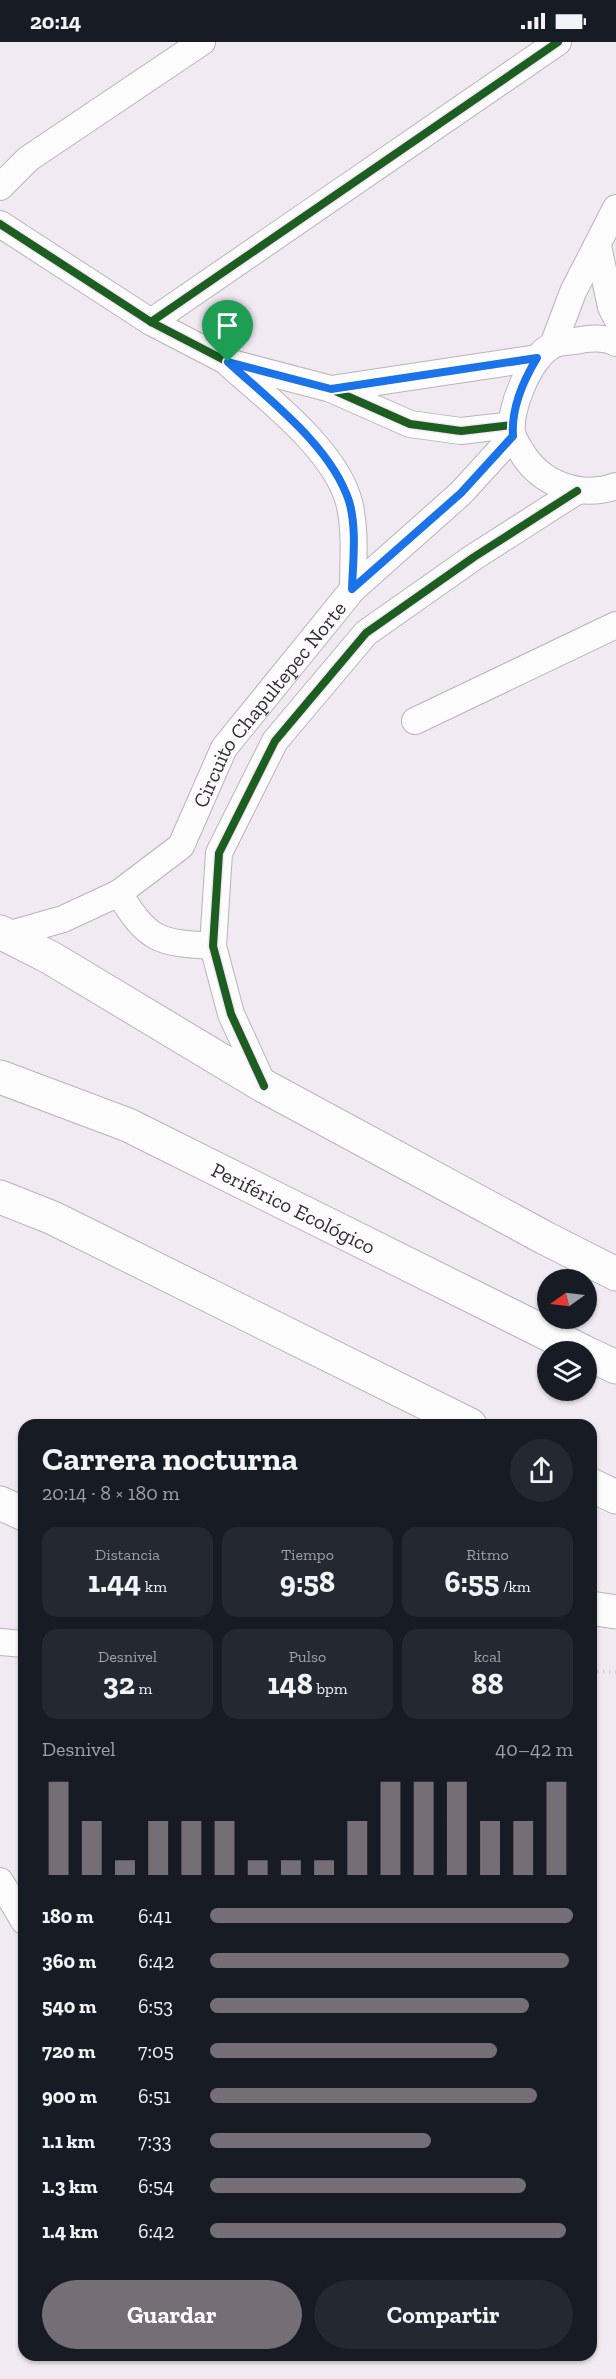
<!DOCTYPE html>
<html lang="es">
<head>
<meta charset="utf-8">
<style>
	:root { --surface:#171b24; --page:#242831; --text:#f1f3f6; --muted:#9ea1a6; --accent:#756e76 }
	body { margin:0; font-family:"Zilla Slab",serif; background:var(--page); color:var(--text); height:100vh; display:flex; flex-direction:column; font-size:22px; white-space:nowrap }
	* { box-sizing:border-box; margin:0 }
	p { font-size:20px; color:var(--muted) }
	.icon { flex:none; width:33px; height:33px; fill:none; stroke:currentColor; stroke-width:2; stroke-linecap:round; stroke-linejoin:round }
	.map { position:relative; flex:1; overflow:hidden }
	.side { position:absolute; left:18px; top:1377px; width:579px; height:942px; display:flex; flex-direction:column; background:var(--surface); border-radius:18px; box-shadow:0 2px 4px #0004 }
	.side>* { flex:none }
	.needle { width:39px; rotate:256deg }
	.tools { position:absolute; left:537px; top:1227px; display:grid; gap:12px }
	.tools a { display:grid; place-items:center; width:60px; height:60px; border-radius:50%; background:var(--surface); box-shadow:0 2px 4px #0004; font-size:30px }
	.pin { position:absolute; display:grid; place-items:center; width:51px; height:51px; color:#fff; margin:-62px -26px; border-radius:50% 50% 50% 0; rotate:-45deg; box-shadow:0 0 6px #0007 }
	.pin .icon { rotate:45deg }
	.round { display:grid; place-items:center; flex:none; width:63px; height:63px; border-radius:32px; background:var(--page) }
	.summary { display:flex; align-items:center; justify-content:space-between; height:102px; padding:0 24px }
	h1 { font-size:33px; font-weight:700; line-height:45px }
	.metrics { display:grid; grid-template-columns:repeat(3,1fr); gap:9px; height:102px; padding:6px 24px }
	.metrics div { display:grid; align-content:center; border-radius:15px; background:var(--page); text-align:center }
	.metrics b { font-size:30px; font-weight:700 }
	.metrics small { font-size:16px; font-weight:400 }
	.metrics p { font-size:16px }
	.chart { height:168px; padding:12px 24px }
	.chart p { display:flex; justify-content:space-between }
	.chart svg { width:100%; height:108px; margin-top:6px; stroke:var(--accent); stroke-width:6 }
	.cta { display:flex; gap:12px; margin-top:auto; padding:12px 24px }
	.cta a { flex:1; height:69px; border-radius:36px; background:var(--accent); color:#fff; font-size:24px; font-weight:700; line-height:69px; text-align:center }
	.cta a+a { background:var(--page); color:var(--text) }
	ul { padding:0 24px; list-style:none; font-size:20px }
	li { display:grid; grid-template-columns:96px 72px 1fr; align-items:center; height:45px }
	li i { height:15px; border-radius:8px; background:var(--accent) }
	.status { display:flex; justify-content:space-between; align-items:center; height:42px; padding:0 30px; background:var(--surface); direction:ltr }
	.status svg { height:16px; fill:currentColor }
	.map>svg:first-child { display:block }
</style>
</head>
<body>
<div class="status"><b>20:14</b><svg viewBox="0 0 49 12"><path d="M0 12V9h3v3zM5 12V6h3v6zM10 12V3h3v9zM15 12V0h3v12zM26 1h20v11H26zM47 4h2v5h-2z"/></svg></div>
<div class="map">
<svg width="616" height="2337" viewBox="0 0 616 2337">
	<rect width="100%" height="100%" fill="#f2eaf3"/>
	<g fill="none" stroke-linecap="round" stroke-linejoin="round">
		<defs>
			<g id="street">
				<path d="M0 145 28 117 202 0"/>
				<path d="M0 182 151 280 228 320 331 347 410 382 461 389 512 383"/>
				<path d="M598 204 611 265 616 275"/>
				<path d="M151 280 558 0"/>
				<path d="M616 301C605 295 588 296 575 299 568 300 559 300 553 303 530 314 508 369 512 392 514 398 518 404 521 409 540 442 580 457 616 444"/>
				<path d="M553 303 573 250 616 166"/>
				<path d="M230 323C269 358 335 408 349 460 356 488 353 519 353 547"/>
				<path d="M331 347 537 316"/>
				<path d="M415 679 616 583"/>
				<path d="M119 851C148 899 159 901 213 904"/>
				<path id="s1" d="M7 893 63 877 119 851 181 804 224 706 353 547 461 451 513 394"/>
				<path d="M264 1044 231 972 213 904 219 811 275 699 366 591 474 515 577 449"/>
				<path d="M0 1600 24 1602"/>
				<path d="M0 1839 24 1879"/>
			</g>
			<g id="highway">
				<path d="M0 890 51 916 264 1044 545 1196 616 1232"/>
				<path id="s2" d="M0 1035 128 1083 584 1310"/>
				<path d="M0 1155 53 1176 470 1383"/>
				<path d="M586 1311 616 1325"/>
				<path d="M591 1443 616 1455"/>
				<path d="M0 1461 24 1472"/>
				<path d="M591 1566 616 1570"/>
			</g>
		</defs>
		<use href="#street" stroke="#b9b3ba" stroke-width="28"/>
		<use href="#highway" stroke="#b9b3ba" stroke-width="35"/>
		<path stroke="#d6d4d6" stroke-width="4" stroke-dasharray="1.5 4.5" stroke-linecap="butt" d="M591 1629 616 1630"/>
		<use href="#street" stroke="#fdfcfd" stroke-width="26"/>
		<use href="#highway" stroke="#fdfcfd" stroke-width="33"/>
		<defs>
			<g id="cycleway">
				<path d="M0 182 151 280 228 320 331 347 410 382 461 389 512 383"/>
				<path d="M151 280 558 0"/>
				<path d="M264 1044 231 972 213 904 219 811 275 699 366 591 474 515 577 449"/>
			</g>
		</defs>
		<use href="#cycleway" stroke="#f5e6f7" stroke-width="11"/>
		<use href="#cycleway" stroke="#1b5e20" stroke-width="8"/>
	</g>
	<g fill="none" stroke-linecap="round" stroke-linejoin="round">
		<defs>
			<path id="route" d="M537 316C523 339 511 366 513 394L461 451 352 547C353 519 357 486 349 459 331 404 269 358 228 320L331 347Z"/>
		</defs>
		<use href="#route" stroke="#fff" stroke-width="12"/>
		<use href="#route" stroke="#1a73e8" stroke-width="8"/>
	</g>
	<g text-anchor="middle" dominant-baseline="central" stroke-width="4.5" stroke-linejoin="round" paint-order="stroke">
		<g font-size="21" fill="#322c33" stroke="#f5e6f7">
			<text stroke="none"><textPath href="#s1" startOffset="366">Circuito Chapultepec Norte</textPath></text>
			<text stroke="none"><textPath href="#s2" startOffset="322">Periférico Ecológico</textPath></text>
		</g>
	</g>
</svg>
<div class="tools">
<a><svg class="needle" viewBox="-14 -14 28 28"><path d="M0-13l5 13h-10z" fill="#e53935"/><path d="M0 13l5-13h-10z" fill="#9ea1a6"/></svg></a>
<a><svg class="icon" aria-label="layers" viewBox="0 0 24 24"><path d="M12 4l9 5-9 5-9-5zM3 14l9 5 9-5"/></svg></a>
</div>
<div class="pin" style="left:228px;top:320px;background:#1e9e55"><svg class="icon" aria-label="arrive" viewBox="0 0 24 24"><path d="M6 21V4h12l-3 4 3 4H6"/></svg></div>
<section class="side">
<div class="summary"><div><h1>Carrera nocturna</h1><p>20:14 · 8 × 180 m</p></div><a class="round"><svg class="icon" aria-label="share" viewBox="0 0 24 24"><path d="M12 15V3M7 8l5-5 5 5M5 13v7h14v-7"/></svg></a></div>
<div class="metrics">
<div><p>Distancia</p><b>1.44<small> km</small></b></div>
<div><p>Tiempo</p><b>9:58</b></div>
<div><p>Ritmo</p><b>6:55<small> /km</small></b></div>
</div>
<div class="metrics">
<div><p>Desnivel</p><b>32<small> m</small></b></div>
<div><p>Pulso</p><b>148<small> bpm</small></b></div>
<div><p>kcal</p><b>88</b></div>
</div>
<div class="chart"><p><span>Desnivel</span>40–42 m</p>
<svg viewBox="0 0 160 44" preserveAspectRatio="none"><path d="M5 44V6M15 44V22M25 44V38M35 44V22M45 44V22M55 44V22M65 44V38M75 44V38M85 44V38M95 44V22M105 44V6M115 44V6M125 44V6M135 44V22M145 44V22M155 44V6"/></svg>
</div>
<ul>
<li><b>180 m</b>6:41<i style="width:100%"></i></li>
<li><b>360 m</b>6:42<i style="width:99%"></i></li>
<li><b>540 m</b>6:53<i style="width:88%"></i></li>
<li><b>720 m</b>7:05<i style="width:79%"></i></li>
<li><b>900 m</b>6:51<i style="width:90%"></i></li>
<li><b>1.1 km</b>7:33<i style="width:61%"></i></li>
<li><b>1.3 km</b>6:54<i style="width:87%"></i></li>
<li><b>1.4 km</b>6:42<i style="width:98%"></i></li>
</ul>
<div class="cta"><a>Guardar</a><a>Compartir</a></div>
</section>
</div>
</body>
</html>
